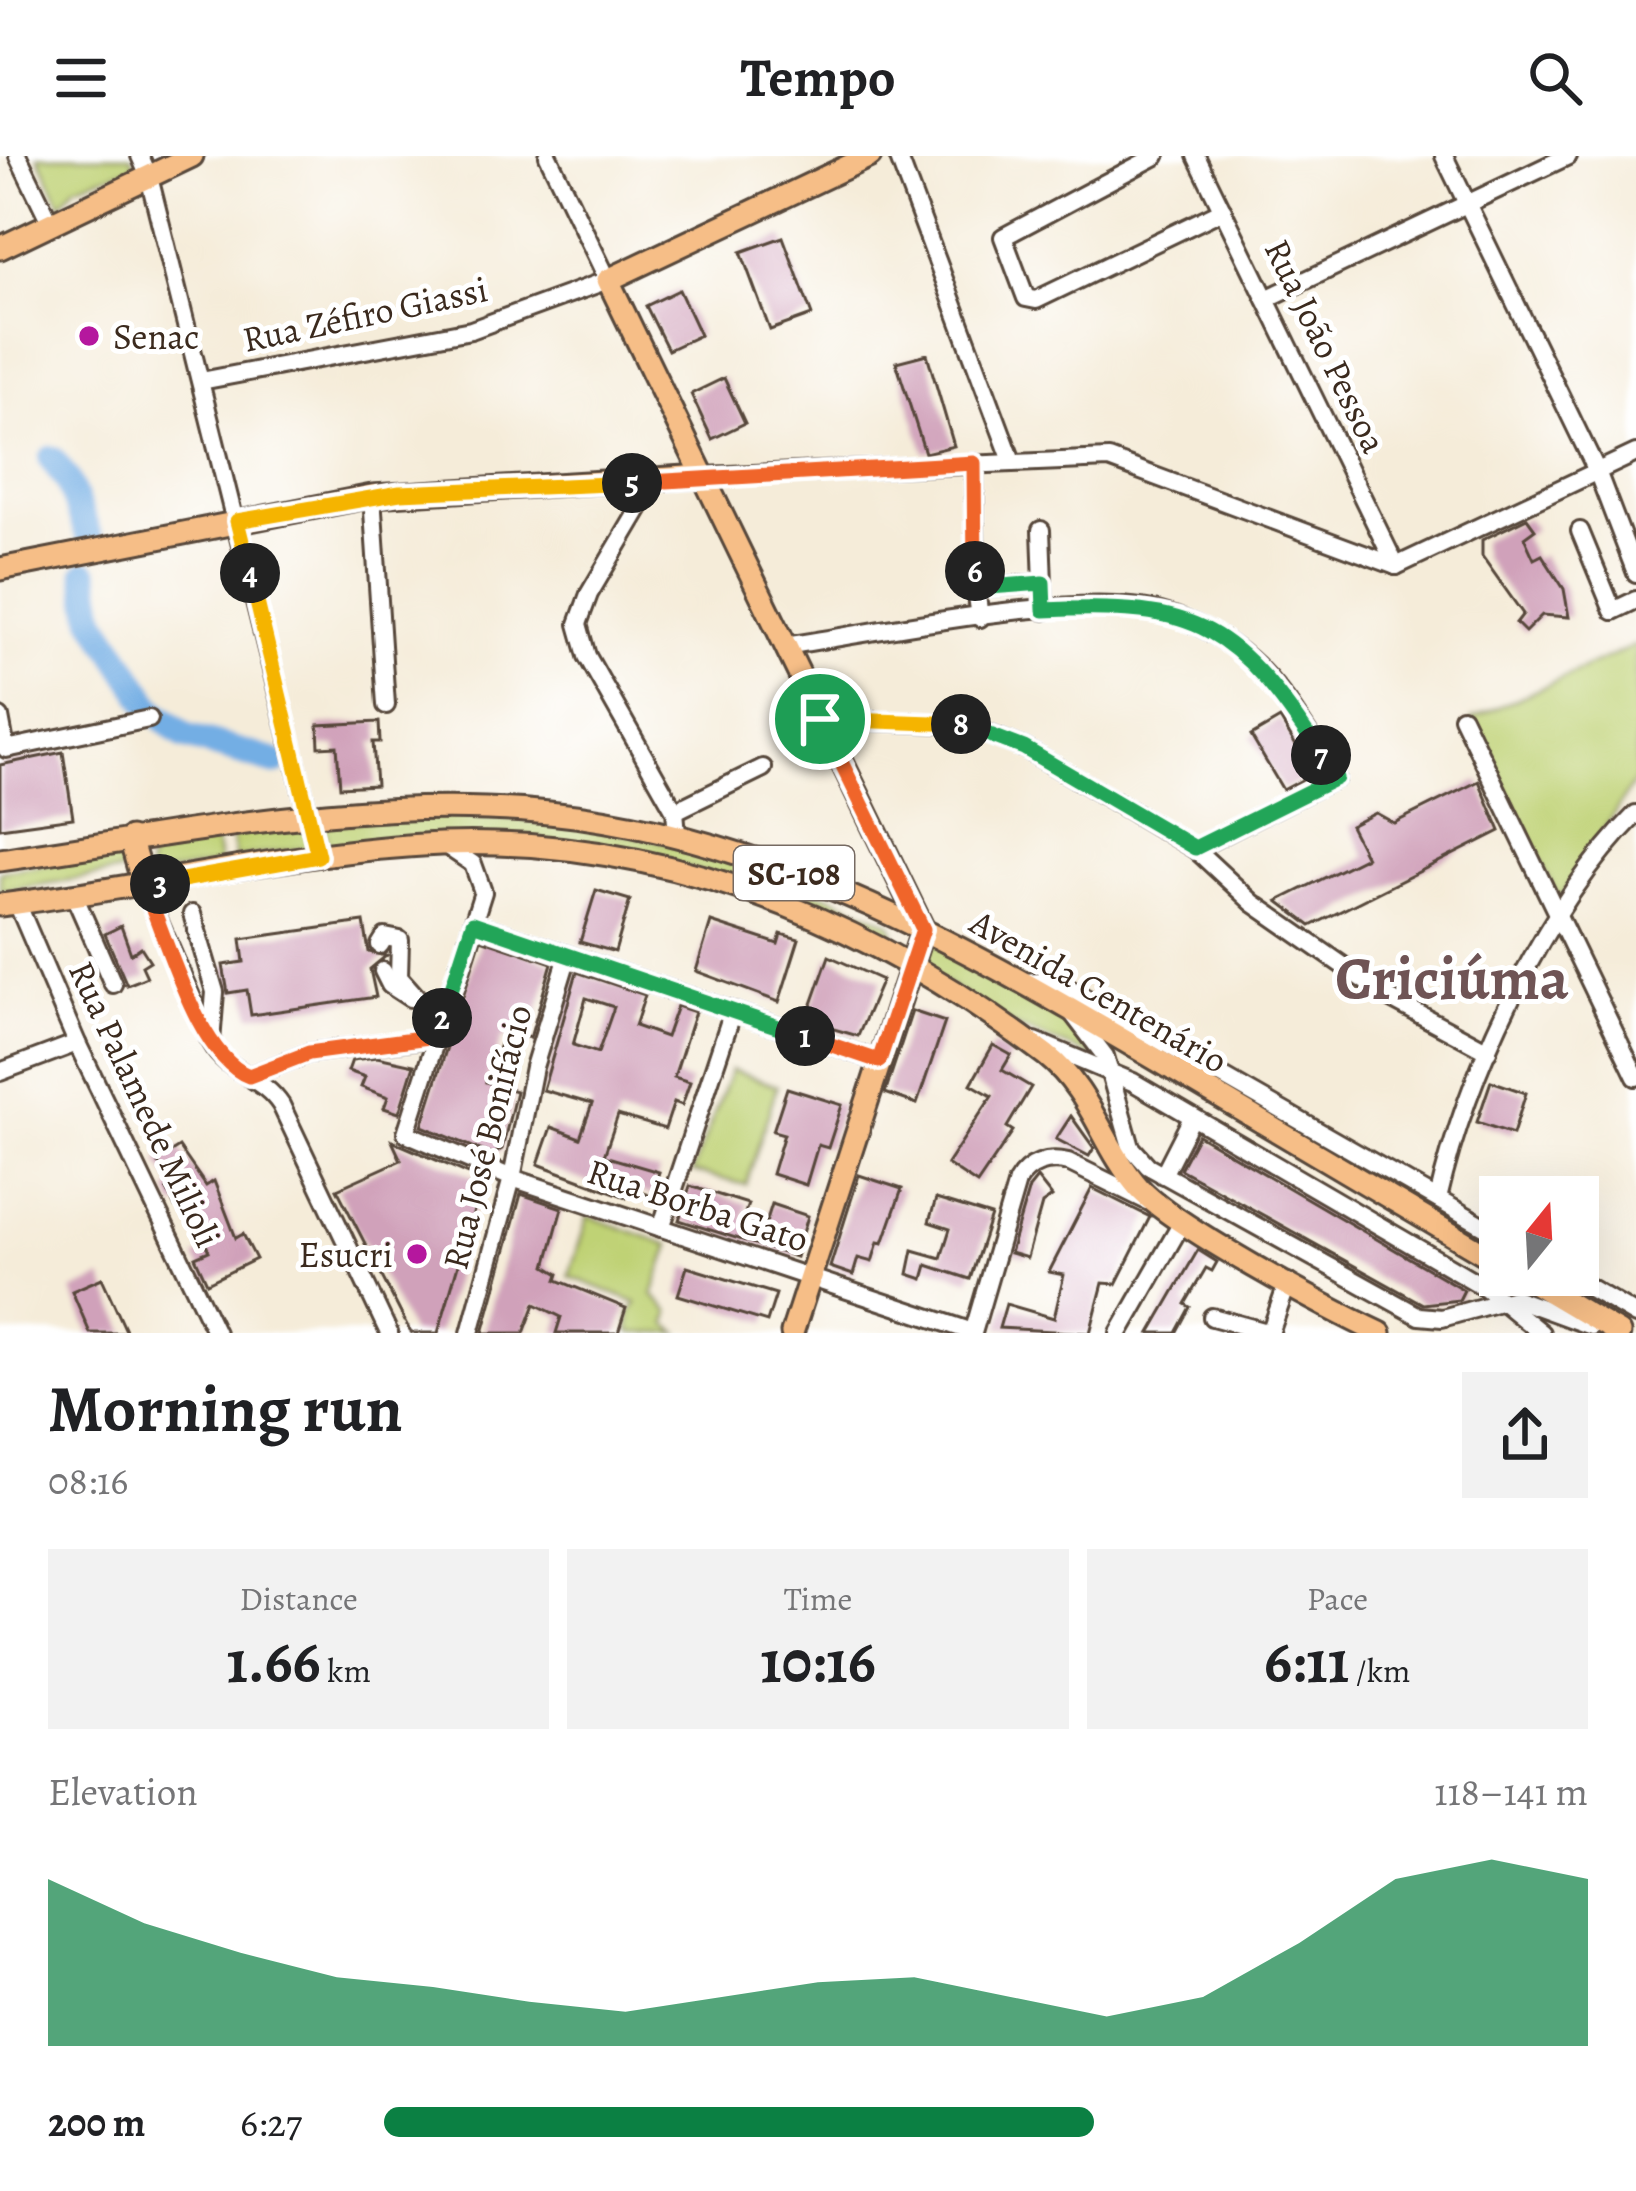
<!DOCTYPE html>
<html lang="en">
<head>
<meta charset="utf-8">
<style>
	:root { --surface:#fff; --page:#f2f2f2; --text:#202124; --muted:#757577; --accent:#0b8043 }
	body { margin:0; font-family:Alegreya,serif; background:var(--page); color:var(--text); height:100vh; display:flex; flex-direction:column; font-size:45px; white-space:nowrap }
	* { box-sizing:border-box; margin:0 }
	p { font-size:39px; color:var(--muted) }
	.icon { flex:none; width:66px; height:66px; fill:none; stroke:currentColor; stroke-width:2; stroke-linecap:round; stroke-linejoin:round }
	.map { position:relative; height:1177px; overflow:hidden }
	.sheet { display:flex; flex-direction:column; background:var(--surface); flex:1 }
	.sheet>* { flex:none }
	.needle { width:78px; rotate:18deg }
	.controls { position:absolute; left:1479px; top:1020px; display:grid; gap:24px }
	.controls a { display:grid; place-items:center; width:120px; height:120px; border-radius:0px; background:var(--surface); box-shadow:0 12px 48px #0002; font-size:60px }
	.pin { position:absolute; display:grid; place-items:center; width:102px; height:102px; color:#fff; margin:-51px; border:6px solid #fff; border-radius:50%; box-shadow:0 3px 12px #0007 }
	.km { position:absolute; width:60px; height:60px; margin:-30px; border-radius:50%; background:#222; color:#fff; font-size:33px; line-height:60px; text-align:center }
	.round { display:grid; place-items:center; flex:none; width:126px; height:126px; border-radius:0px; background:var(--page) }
	.head { display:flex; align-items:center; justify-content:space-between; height:204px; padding:0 48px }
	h1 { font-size:66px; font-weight:600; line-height:90px }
	.figures { display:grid; grid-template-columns:repeat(3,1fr); gap:18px; height:204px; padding:12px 48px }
	.figures div { display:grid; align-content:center; border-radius:0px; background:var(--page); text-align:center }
	.figures b { font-size:60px; font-weight:600 }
	.figures small { font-size:33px; font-weight:400 }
	.figures p { font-size:33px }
	.chart { height:336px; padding:24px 48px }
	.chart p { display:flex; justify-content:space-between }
	.chart svg { width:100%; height:216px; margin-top:12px; fill:var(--accent); opacity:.7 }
	ul { padding:0 48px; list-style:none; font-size:39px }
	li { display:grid; grid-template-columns:192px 144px 1fr; align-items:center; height:90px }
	li i { height:30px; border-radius:15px; background:var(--accent) }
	header { display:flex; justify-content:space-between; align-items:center; height:156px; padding:0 48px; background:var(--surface); font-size:54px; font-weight:600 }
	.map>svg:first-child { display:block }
</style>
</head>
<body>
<header><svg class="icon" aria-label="menu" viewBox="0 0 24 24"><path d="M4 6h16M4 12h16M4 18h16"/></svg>Tempo<svg class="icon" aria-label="search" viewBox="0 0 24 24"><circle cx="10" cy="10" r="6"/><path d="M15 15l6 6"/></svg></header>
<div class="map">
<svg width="1636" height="1177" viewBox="0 0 1636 1177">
	<rect width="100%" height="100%" fill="#fff"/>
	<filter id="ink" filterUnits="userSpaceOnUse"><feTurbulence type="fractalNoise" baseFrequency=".00833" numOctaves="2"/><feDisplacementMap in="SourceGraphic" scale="24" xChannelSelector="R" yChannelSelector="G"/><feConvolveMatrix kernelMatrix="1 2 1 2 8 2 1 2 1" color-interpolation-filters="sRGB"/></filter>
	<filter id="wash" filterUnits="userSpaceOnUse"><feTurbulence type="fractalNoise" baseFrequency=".004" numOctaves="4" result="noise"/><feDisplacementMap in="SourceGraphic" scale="48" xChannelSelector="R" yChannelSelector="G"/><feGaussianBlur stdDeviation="2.7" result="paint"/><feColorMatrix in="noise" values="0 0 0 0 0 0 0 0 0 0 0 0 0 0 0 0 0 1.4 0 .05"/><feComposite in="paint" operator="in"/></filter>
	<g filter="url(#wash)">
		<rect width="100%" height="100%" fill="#f5ecd9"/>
		<g fill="#bfd275" stroke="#7d7e4a" stroke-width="3">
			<path d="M38 0H131L135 10 75 30 61 48Z"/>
			<path d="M1636 489V623L1559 744 1472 563Z"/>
			<path d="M445 659C618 664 735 696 891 767L899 794 828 755 627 694 329 691 324 667Z"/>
			<path d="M303 664 310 691 235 702 231 675Z"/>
			<path d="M215 680 219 708 149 720 148 690Z"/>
			<path d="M122 698 127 715 0 735V715Z"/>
			<path d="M930 783 1066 857 1099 903 1012 869 918 810Z"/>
			<path d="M731 914 777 930 746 1029 692 1016Z"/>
			<path d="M588 1060 670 1089 653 1139 670 1156 667 1168 679 1177H630V1157L637 1147 569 1120Z"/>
		</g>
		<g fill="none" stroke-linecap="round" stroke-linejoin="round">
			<g stroke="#73aee4" stroke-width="27">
				<path d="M52 303 68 325 90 383"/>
				<path d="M86 418 94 462 152 553 185 580 275 606"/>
			</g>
		</g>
		<g id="blocks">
			<g fill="#d0a1ba" fill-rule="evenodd">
				<path d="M783 81 812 159 770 174 741 96Z"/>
				<path d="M679 134 700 179 668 194 646 150Z"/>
				<path d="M927 198 954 290 925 297 896 206Z"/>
				<path d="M724 222 745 267 712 283 691 238Z"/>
				<path d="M1527 362 1535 373 1524 381 1534 403 1542 399 1564 433 1569 461 1542 459 1525 476 1516 467 1523 458 1482 400V384Z"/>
				<path d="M1280 563 1313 618 1283 634 1251 580Z"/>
				<path d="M379 566 380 586H373L376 629 340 631 337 590 319 591 318 569Z"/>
				<path d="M63 596 73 662 0 672V609Z"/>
				<path d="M1479 625 1500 675 1311 770 1278 745 1366 701 1350 670 1376 657 1394 667Z"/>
				<path d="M596 734 630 744 615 796 580 786Z"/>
				<path d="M364 766 369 796 386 800 370 813 376 841 251 859 247 834 228 837 223 809 244 806 241 783Z"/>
				<path d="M711 766 778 788 781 778 799 783 779 846 696 815Z"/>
				<path d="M121 770 131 798 141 791 150 805 142 810 147 821 127 829 105 778Z"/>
				<path d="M481 783 552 807 530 882 511 876 509 882 503 880 486 926 516 935 502 993 492 999 422 970Z"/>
				<path d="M829 800 882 824 858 880 806 865Z"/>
				<path d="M577 816 645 839 635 870 666 881 677 850 695 856 674 921 690 926 682 949 674 946 665 973 618 959 604 1000 659 1016 651 1040 629 1032 626 1041 538 1008 551 971 580 982 592 948 543 934ZM586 842 614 851 598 897 573 889Z"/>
				<path d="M912 855 945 866 917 948 885 937Z"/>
				<path d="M993 889 1011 899 1002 914 1031 931 1007 971 1013 975 977 1028 947 1008 992 940 971 928Z"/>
				<path d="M377 901 414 909 399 957 384 952 388 941 361 931 365 921 348 915 352 904Z"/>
				<path d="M1491 925 1526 937 1513 978 1477 966Z"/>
				<path d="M787 932 842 949 828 992 818 989 806 1029 772 1018 784 978 773 975Z"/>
				<path d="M1071 960 1094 992 1089 1000 1056 983Z"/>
				<path d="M1198 979 1464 1134 1459 1144 1423 1148 1180 1013Z"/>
				<path d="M392 985 483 1024 438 1177H411L337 1033 401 1004Z"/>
				<path d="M179 991 206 1030 214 1025 236 1082 243 1078 256 1103 207 1127 195 1101 209 1095 186 1046 175 1051 167 1034 174 1031 157 1005Z"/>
				<path d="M859 1019 902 1033 883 1087 878 1086 872 1106 858 1102 853 1119 830 1111Z"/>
				<path d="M1037 1022 1052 1041 1042 1048 1027 1102 1010 1097 1029 1032Z"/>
				<path d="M690 1030 748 1048 743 1063 765 1070 772 1048 808 1060 796 1101 679 1064Z"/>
				<path d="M1092 1032 1150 1061 1116 1128 1103 1127 1090 1177 999 1172 1006 1148 1054 1162 1064 1119 1049 1116Z"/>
				<path d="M521 1038 562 1052 546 1110 559 1118 557 1124 626 1152 618 1177H556L561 1161 535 1148 524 1177H483Z"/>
				<path d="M936 1043 991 1060 970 1123 927 1109 923 1123 908 1118 913 1094 941 1102 950 1073 929 1066Z"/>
				<path d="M1198 1094 1217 1106 1212 1115 1206 1112 1185 1148 1190 1151 1176 1177H1150Z"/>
				<path d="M687 1111 776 1138 767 1166 678 1139Z"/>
				<path d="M102 1122 127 1177H90L72 1135Z"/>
			</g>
		</g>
	</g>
	<g filter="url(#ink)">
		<use href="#blocks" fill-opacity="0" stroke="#57473a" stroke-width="3"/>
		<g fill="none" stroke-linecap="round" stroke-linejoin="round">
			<defs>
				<g id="minor">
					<path d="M18 0 51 68"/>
					<path d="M140 0 149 21 308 658"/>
					<path d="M898 0 1012 305"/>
					<path d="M1156 0 1003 81 1026 142 1036 144 1223 54"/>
					<path d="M1196 0 1396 410"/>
					<path d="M1444 0 1597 315 1636 417"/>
					<path d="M1266 143 1568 0"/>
					<path d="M201 225 471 174 608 124 548 0"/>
					<path d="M974 307 976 432"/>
					<path d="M703 320 1109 303 1396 410"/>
					<path d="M646 326 641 350 589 438 578 468 587 500 675 655 677 678"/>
					<path d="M372 340 386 549"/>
					<path d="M1041 374 1044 455"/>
					<path d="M1580 375 1613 455 1636 444"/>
					<path d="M1396 410 1636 297"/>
					<path d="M980 462 976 432 1043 427"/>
					<path d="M785 490C875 477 1079 433 1161 456 1192 464 1225 482 1249 503 1286 535 1310 583 1336 622L1195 693"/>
					<path d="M0 561 6 593 149 563"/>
					<path d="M1462 561 1636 921"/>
					<path d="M820 563 966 569 1024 592 1195 693 1253 747 1391 843 1488 895"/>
					<path d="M675 655 763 612"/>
					<path d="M445 689 473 708 483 736 406 977 512 1022 973 1176"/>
					<path d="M144 731 211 887C228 917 262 920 281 949L389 1177"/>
					<path d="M74 739 113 828"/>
					<path d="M17 747 77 887 216 1177"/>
					<path d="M192 758 215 836 211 886"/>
					<path d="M473 767 879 905"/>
					<path d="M380 789 385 781 400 784 399 821 423 848"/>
					<path d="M383 815 390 829 410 842"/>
					<path d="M1023 826 1054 824 1500 1079"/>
					<path d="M1072 857 1105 900 1131 991 1148 1010 1419 1160 1442 1162 1514 1142 1591 1170"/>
					<path d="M1035 885 1133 926 1486 1132 1541 1177"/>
					<path d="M0 916 77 887"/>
					<path d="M249 920 309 897 436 881"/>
					<path d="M1163 1019 1191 964"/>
					<path d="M1438 1043C1467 917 1543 751 1636 658"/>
					<path d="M661 1072 733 855"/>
					<path d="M1568 1119 1636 1159"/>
					<path d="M1212 1161 1271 1177"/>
					<path d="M470 1177 512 1022 534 911 568 800"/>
					<path d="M973 1177 1017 1026C1028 1007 1048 1001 1068 1006L1147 1045"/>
					<path d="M1119 1177 1183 1065"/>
					<path d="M1270 1177 1288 1126"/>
				</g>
				<g id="major">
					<path d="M0 92 192 0"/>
					<path d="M0 413 372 340 703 320"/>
					<path d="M130 682 144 731"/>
					<path d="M0 704C183 678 362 638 549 657 774 679 974 796 1164 908 1276 974 1388 1041 1500 1107"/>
					<path d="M0 749C146 732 296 694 441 688 667 680 868 764 1046 899 1092 935 1102 990 1139 1032 1173 1070 1329 1153 1380 1177"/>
					<path d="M1521 1119 1619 1177"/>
					<path d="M792 1177 923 773 608 124 870 0"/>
				</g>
			</defs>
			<use href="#minor" stroke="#57473a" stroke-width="22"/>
			<use href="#major" stroke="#57473a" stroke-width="27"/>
			<use href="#minor" stroke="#fff" stroke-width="16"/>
			<use href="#major" stroke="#f6be87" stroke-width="21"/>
		</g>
	</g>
	<g fill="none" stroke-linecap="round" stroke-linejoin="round" filter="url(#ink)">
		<defs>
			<path id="split-1" d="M805 880 879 905 923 773 820 563"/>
			<path id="split-2" d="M442 862 473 767 805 880"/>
			<path id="split-3" d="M160 728 144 731C167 782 197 900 249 920L309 897 436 880 442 862"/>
			<path id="split-4" d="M160 728 318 700 250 417"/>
			<path id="split-5" d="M250 417 237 365 400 337 632 327"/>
			<path id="split-6" d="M632 327 974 307 975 415"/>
			<path id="split-7" d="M975 415 976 432 1043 427 1044 454C1200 446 1236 470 1321 599"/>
			<path id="split-8" d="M961 568 1024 592 1195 692 1336 622 1321 599"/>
			<path id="split-9" d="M820 563 961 568"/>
		</defs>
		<use href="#split-1" stroke="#fff" stroke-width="24"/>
		<use href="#split-2" stroke="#fff" stroke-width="24"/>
		<use href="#split-3" stroke="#fff" stroke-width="24"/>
		<use href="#split-4" stroke="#fff" stroke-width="24"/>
		<use href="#split-5" stroke="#fff" stroke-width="24"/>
		<use href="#split-6" stroke="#fff" stroke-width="24"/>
		<use href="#split-7" stroke="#fff" stroke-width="24"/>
		<use href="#split-8" stroke="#fff" stroke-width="24"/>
		<use href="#split-9" stroke="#fff" stroke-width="24"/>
		<use href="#split-1" stroke="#f0652b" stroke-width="15"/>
		<use href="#split-2" stroke="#22a559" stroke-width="15"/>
		<use href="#split-3" stroke="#f0652b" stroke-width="15"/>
		<use href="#split-4" stroke="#f5b400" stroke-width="15"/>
		<use href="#split-5" stroke="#f5b400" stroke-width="15"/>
		<use href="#split-6" stroke="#f0652b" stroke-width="15"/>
		<use href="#split-7" stroke="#22a559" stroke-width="15"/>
		<use href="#split-8" stroke="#22a559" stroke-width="15"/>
		<use href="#split-9" stroke="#f5b400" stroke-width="15"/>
	</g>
	<g fill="#b5179e" stroke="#fff" stroke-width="4.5">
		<circle cx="89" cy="180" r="12"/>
		<circle cx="417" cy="1098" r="12"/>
	</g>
	<g text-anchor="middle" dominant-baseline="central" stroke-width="10" stroke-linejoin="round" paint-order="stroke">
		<rect fill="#fff" stroke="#766a62" stroke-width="3" x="734" y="690" width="120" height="54" rx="9"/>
		<g font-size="33" font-weight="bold" fill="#3b2a1e">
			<text x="794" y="717">SC-108</text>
		</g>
		<g font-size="36" fill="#3b2a1e" stroke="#fff">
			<text transform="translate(365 158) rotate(-12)">Rua Zéfiro Giassi</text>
			<text transform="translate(1326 190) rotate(64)">Rua João Pessoa</text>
			<text transform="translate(1099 835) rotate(30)">Avenida Centenário</text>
			<text transform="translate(145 948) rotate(65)">Rua Palamede Milioli</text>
			<text transform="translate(487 981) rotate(-76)">Rua José Bonifácio</text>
			<text transform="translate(698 1049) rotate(18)">Rua Borba Gato</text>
		</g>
		<g font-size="36" fill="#3b2a1e" stroke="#fff" text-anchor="start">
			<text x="113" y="180">Senac</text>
			<text x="393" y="1098" text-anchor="end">Esucri</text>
		</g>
		<g font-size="60" font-weight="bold" fill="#6f5455" stroke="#fff">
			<text x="1452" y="823">Criciúma</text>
		</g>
	</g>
</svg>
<div class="controls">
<a><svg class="needle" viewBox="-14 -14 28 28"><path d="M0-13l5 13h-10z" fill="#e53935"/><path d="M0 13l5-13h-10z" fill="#757577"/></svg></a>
</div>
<div class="pin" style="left:820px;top:563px;background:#1e9e55"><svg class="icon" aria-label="arrive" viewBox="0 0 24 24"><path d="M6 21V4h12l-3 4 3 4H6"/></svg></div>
<b class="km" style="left:805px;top:880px">1</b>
<b class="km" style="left:442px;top:862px">2</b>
<b class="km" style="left:160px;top:728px">3</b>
<b class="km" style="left:250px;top:417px">4</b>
<b class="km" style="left:632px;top:327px">5</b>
<b class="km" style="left:975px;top:415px">6</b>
<b class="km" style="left:1321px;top:599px">7</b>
<b class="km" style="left:961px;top:568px">8</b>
</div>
<section class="sheet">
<div class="head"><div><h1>Morning run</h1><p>08:16</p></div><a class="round"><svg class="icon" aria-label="share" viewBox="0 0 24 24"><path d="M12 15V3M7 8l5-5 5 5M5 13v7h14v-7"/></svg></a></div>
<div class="figures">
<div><p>Distance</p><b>1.66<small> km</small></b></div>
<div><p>Time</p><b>10:16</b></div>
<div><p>Pace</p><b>6:11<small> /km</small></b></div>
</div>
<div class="chart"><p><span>Elevation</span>118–141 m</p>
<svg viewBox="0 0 160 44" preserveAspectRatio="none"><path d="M0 44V10L10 19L20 25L30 30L40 32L50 35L60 37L70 34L80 31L90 30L100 34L110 38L120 34L130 23L140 10L150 6L160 10V44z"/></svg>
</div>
<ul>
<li><b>200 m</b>6:27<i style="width:59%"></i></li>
</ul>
</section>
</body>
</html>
